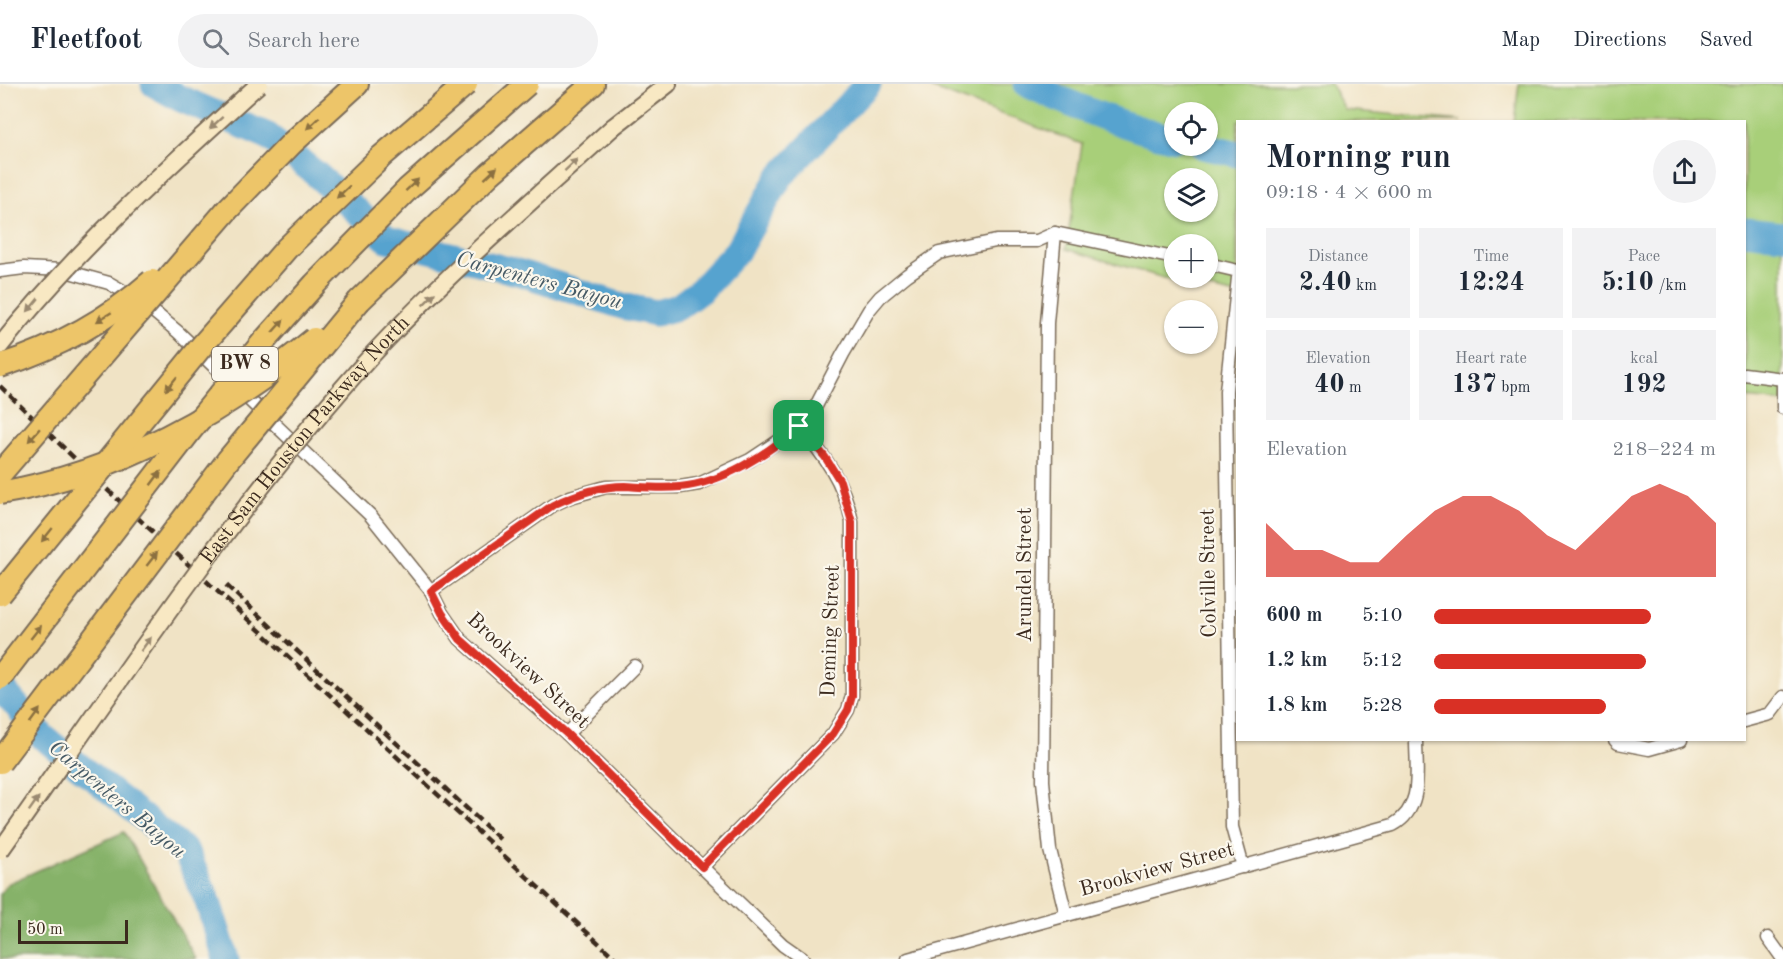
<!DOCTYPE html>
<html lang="en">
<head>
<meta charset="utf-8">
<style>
	:root { --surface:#fff; --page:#f2f2f3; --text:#1f2937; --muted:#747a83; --line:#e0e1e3; --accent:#d93025 }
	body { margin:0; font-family:"Old Standard TT",serif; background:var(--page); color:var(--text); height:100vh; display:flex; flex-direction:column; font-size:22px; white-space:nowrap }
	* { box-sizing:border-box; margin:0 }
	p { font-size:20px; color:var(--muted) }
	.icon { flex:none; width:33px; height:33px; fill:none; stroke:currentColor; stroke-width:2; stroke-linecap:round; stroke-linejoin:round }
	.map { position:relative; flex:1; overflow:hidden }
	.details { position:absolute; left:1236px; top:36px; width:510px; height:621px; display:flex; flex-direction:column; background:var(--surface); border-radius:0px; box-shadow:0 2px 4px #0004 }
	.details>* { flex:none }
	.controls { position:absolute; left:1164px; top:18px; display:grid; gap:12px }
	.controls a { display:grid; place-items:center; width:54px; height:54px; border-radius:50%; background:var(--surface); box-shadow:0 2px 4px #0004; font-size:30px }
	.scale { position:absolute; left:18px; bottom:15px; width:110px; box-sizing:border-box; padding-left:6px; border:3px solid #3b2a1e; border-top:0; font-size:16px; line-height:21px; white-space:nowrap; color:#3b2a1e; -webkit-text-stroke:4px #fbf7ec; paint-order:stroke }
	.pin { position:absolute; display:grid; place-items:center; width:51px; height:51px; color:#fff; margin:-26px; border-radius:12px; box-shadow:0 3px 9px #0006 }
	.round { display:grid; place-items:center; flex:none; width:63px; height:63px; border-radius:32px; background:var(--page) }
	.head { display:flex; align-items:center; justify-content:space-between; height:102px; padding:0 30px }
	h1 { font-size:33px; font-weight:700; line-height:45px }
	.figures { display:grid; grid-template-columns:repeat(3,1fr); gap:9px; height:102px; padding:6px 30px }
	.figures div { display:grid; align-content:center; border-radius:0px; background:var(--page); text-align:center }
	.figures b { font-size:26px; font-weight:700 }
	.figures small { font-size:16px; font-weight:400 }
	.figures p { font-size:16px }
	.chart { height:168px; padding:12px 30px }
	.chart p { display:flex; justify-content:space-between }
	.chart svg { width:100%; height:108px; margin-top:6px; fill:var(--accent); opacity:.7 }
	ul { padding:0 30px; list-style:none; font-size:20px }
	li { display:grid; grid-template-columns:96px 72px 1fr; align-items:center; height:45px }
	li i { height:15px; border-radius:8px; background:var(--accent) }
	header { display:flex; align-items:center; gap:36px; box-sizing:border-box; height:84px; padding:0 30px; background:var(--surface); border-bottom:2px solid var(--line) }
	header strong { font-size:28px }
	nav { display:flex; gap:33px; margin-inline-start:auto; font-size:21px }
	.search { width:420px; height:54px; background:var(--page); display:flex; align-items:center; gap:15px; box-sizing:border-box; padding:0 21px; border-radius:33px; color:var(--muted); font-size:22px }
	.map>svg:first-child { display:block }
</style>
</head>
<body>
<header>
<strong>Fleetfoot</strong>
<div class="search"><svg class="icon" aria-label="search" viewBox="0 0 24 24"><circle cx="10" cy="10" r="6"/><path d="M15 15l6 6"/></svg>Search here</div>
<nav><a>Map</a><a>Directions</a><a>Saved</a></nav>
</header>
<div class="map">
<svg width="1783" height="875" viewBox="0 0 1783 875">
	<rect width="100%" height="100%" fill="#fbf7ec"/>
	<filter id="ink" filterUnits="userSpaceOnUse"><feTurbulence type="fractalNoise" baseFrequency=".0167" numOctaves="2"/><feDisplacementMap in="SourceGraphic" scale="12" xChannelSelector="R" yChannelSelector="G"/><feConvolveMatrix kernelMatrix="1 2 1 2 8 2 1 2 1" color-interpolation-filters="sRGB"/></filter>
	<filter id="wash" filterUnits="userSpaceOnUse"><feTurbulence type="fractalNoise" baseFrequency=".008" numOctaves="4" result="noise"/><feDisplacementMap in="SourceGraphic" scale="24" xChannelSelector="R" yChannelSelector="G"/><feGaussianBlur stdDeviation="1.35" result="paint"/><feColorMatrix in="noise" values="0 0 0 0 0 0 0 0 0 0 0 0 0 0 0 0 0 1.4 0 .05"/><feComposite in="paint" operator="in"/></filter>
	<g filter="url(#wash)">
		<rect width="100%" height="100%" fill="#f0e3c5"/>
		<g fill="#a8cf79" stroke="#727c4c" stroke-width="1.5" fill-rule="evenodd">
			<path d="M933 0H1331L1345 26 1461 37 1238 38 1237 211 1174 197 1066 165 1082 60 931 4ZM1174 28H1208V62H1174ZM1174 94H1208V128H1174ZM1174 160H1208V194H1174Z"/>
			<path d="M1519 0H1783V318L1745 314 1744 38H1514Z"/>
		</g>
		<path fill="#86b269" stroke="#606e44" stroke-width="1.5" d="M124 748 196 875H0V810L7 800Z"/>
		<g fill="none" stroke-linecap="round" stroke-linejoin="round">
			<g stroke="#56a3cf" stroke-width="27">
				<path d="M154 0 179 14 268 52 315 89 387 155 521 189 622 222 656 229 678 223 701 206 737 167 780 93 868 0"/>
				<path d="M1027 0C1075 23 1123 42 1174 55"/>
				<path d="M1203 62 1238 70"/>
				<path d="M1744 147 1783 151"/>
				<path d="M0 602 43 653 186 768 207 815 226 875"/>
			</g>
		</g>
	</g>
	<g filter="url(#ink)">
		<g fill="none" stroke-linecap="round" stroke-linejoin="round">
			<defs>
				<g id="street">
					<path d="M1055 149 1047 239 1043 697 1050 766 1066 831"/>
					<path d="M1208 180 1238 187"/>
					<path d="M0 187 24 184 62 186 109 199 142 218 178 248 371 432 431 507 442 529 460 555 567 650 702 783 783 861 803 875"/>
					<path d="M1238 194 1226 307 1232 743 1243 783"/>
					<path d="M1744 290 1783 295"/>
					<path d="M1783 295V324"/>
					<path d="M431 507 553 421 570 413 606 403H680L699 400 750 376 792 348 816 322 843 270 869 226 880 213 907 191 939 169 996 157H1037L1055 149 1174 174"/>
					<path d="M1744 637 1770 630 1783 613"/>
					<path d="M567 650 635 582"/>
					<path d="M1615 656 1618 659 1649 665 1681 656"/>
					<path d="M702 783 833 650 848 626 852 612V438C844 398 825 372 799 342"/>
					<path d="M1768 854 1783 875"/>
					<path d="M908 875 1393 741C1424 724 1416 687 1416 656"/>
				</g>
				<path id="secondary" d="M613 43 668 0"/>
				<g id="highway">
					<path d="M227 126 292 59 357 0"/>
					<path d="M359 217 490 90 593 0"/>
				</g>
			</defs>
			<use href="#street" stroke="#7a6b58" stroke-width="15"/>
			<use href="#secondary" stroke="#7a6b58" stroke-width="20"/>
			<use href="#highway" stroke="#7a6b58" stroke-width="26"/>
			<use href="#street" stroke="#fff" stroke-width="12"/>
			<use href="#secondary" stroke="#f8e8c3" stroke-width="16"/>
			<use href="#highway" stroke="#edc569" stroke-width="22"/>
			<g stroke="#3b2a1e" stroke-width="4.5" stroke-dasharray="9 4.5" stroke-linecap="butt">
				<path d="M0 302 100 399 616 875"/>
				<path d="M226 501 503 758"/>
			</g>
			<defs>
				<g id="secondary-bridge">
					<path d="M0 262C76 166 169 82 259 0"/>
					<path id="s1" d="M0 767C119 599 234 423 373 270 448 189 532 117 613 43"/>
				</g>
				<g id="highway-bridge">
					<path d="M0 282C56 264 108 236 152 197"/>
					<path d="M0 390 227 126"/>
					<path d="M0 409C119 389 222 330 314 255"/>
					<path d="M0 510 200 264 287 164 382 72 466 0"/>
					<path d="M0 594 190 347 264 257 315 200 408 105 527 0"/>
					<path d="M0 678 228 376 359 217"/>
				</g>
			</defs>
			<use href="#secondary-bridge" stroke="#7a6b58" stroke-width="20" stroke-linecap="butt"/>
			<use href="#highway-bridge" stroke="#7a6b58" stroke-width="26" stroke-linecap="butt"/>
			<use href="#secondary-bridge" stroke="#f8e8c3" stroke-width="16"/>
			<use href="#highway-bridge" stroke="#edc569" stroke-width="22"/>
		</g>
		<defs><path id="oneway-solid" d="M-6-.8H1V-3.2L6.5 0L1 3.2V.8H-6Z" transform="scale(1.5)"/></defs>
		<g fill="#9a8970">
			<use href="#oneway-solid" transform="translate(216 39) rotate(138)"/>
			<use href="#oneway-solid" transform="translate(571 81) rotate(-43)"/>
			<use href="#oneway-solid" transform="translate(429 215) rotate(-45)"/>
			<use href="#oneway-solid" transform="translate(33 221) rotate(130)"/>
			<use href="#oneway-solid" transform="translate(146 560) rotate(-53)"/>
			<use href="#oneway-solid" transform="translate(34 720) rotate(-55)"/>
		</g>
		<g fill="#8b7040">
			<use href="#oneway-solid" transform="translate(313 39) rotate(137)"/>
			<use href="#oneway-solid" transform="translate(491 89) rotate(-43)"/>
			<use href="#oneway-solid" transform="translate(412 101) rotate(-43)"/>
			<use href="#oneway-solid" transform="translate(343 108) rotate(137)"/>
			<use href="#oneway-solid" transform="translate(104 233) rotate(148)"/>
			<use href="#oneway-solid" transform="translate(278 242) rotate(-48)"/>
			<use href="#oneway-solid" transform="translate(171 300) rotate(129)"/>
			<use href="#oneway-solid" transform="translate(34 351) rotate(131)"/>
			<use href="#oneway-solid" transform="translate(156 394) rotate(-53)"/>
			<use href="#oneway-solid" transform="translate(47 451) rotate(129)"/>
			<use href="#oneway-solid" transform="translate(152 475) rotate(-52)"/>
			<use href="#oneway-solid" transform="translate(36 548) rotate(-52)"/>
			<use href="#oneway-solid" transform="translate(35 632) rotate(-54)"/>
		</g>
	</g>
	<g fill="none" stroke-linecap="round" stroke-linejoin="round" filter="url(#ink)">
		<defs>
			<path id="route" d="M799 342 825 373 840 397 852 438V612L848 626 833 650 702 783 567 650 460 555 442 529 431 507 553 421C576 410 599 402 625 402 643 403 662 405 680 403 722 399 768 370 799 342Z"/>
		</defs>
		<use href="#route" stroke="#fff" stroke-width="12"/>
		<use href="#route" stroke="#d93025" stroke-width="8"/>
	</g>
	<g text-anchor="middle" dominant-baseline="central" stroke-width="4.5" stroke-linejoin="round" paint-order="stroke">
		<rect fill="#fbf7ec" stroke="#75685c" stroke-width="1.5" x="212" y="263" width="66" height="34" rx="4.5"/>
		<g font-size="20" font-weight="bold" fill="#3b2a1e">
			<text x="245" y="280">BW 8</text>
		</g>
		<g font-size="21" fill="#3b2a1e" stroke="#fbf7ec">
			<text stroke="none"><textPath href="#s1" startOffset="512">East Sam Houston Parkway North</textPath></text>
			<text transform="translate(1209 489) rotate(-91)">Colville Street</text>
			<text transform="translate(1025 491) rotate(-90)">Arundel Street</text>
			<text transform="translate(831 547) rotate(-88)">Deming Street</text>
			<text transform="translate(528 587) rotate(43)">Brookview Street</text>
			<text transform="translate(1157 786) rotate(-15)">Brookview Street</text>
		</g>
		<g font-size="22" font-style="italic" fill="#465a65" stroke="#fbf7ec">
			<text transform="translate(539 197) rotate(15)">Carpenters Bayou</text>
			<text transform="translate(117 716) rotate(40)">Carpenters Bayou</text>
		</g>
	</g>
</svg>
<div class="controls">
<a><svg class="icon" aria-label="locate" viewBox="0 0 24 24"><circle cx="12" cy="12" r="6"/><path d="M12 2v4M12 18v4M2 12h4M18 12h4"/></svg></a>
<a><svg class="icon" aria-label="layers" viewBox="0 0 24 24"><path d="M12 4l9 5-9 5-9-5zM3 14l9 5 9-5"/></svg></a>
<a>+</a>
<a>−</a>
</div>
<div class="scale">50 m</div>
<div class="pin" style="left:799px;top:342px;background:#1e9e55"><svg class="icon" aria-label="arrive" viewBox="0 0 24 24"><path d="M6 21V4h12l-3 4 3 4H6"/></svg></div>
<section class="details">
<div class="head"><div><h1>Morning run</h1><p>09:18 · 4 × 600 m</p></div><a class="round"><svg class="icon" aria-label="share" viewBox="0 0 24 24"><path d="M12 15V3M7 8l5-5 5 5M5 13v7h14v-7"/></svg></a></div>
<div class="figures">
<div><p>Distance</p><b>2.40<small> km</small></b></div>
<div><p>Time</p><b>12:24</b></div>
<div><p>Pace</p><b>5:10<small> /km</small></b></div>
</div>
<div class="figures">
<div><p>Elevation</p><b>40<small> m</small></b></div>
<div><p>Heart rate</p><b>137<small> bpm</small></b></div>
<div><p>kcal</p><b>192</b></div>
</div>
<div class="chart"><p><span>Elevation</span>218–224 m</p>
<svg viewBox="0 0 160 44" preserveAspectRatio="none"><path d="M0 44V22L10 33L20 33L30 38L40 38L50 27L60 17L70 11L80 11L90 17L100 27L110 33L120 22L130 11L140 6L150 11L160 22V44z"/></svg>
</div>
<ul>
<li><b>600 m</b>5:10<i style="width:77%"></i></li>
<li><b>1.2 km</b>5:12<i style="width:75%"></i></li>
<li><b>1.8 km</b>5:28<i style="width:61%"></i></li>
</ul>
</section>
</div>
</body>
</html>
